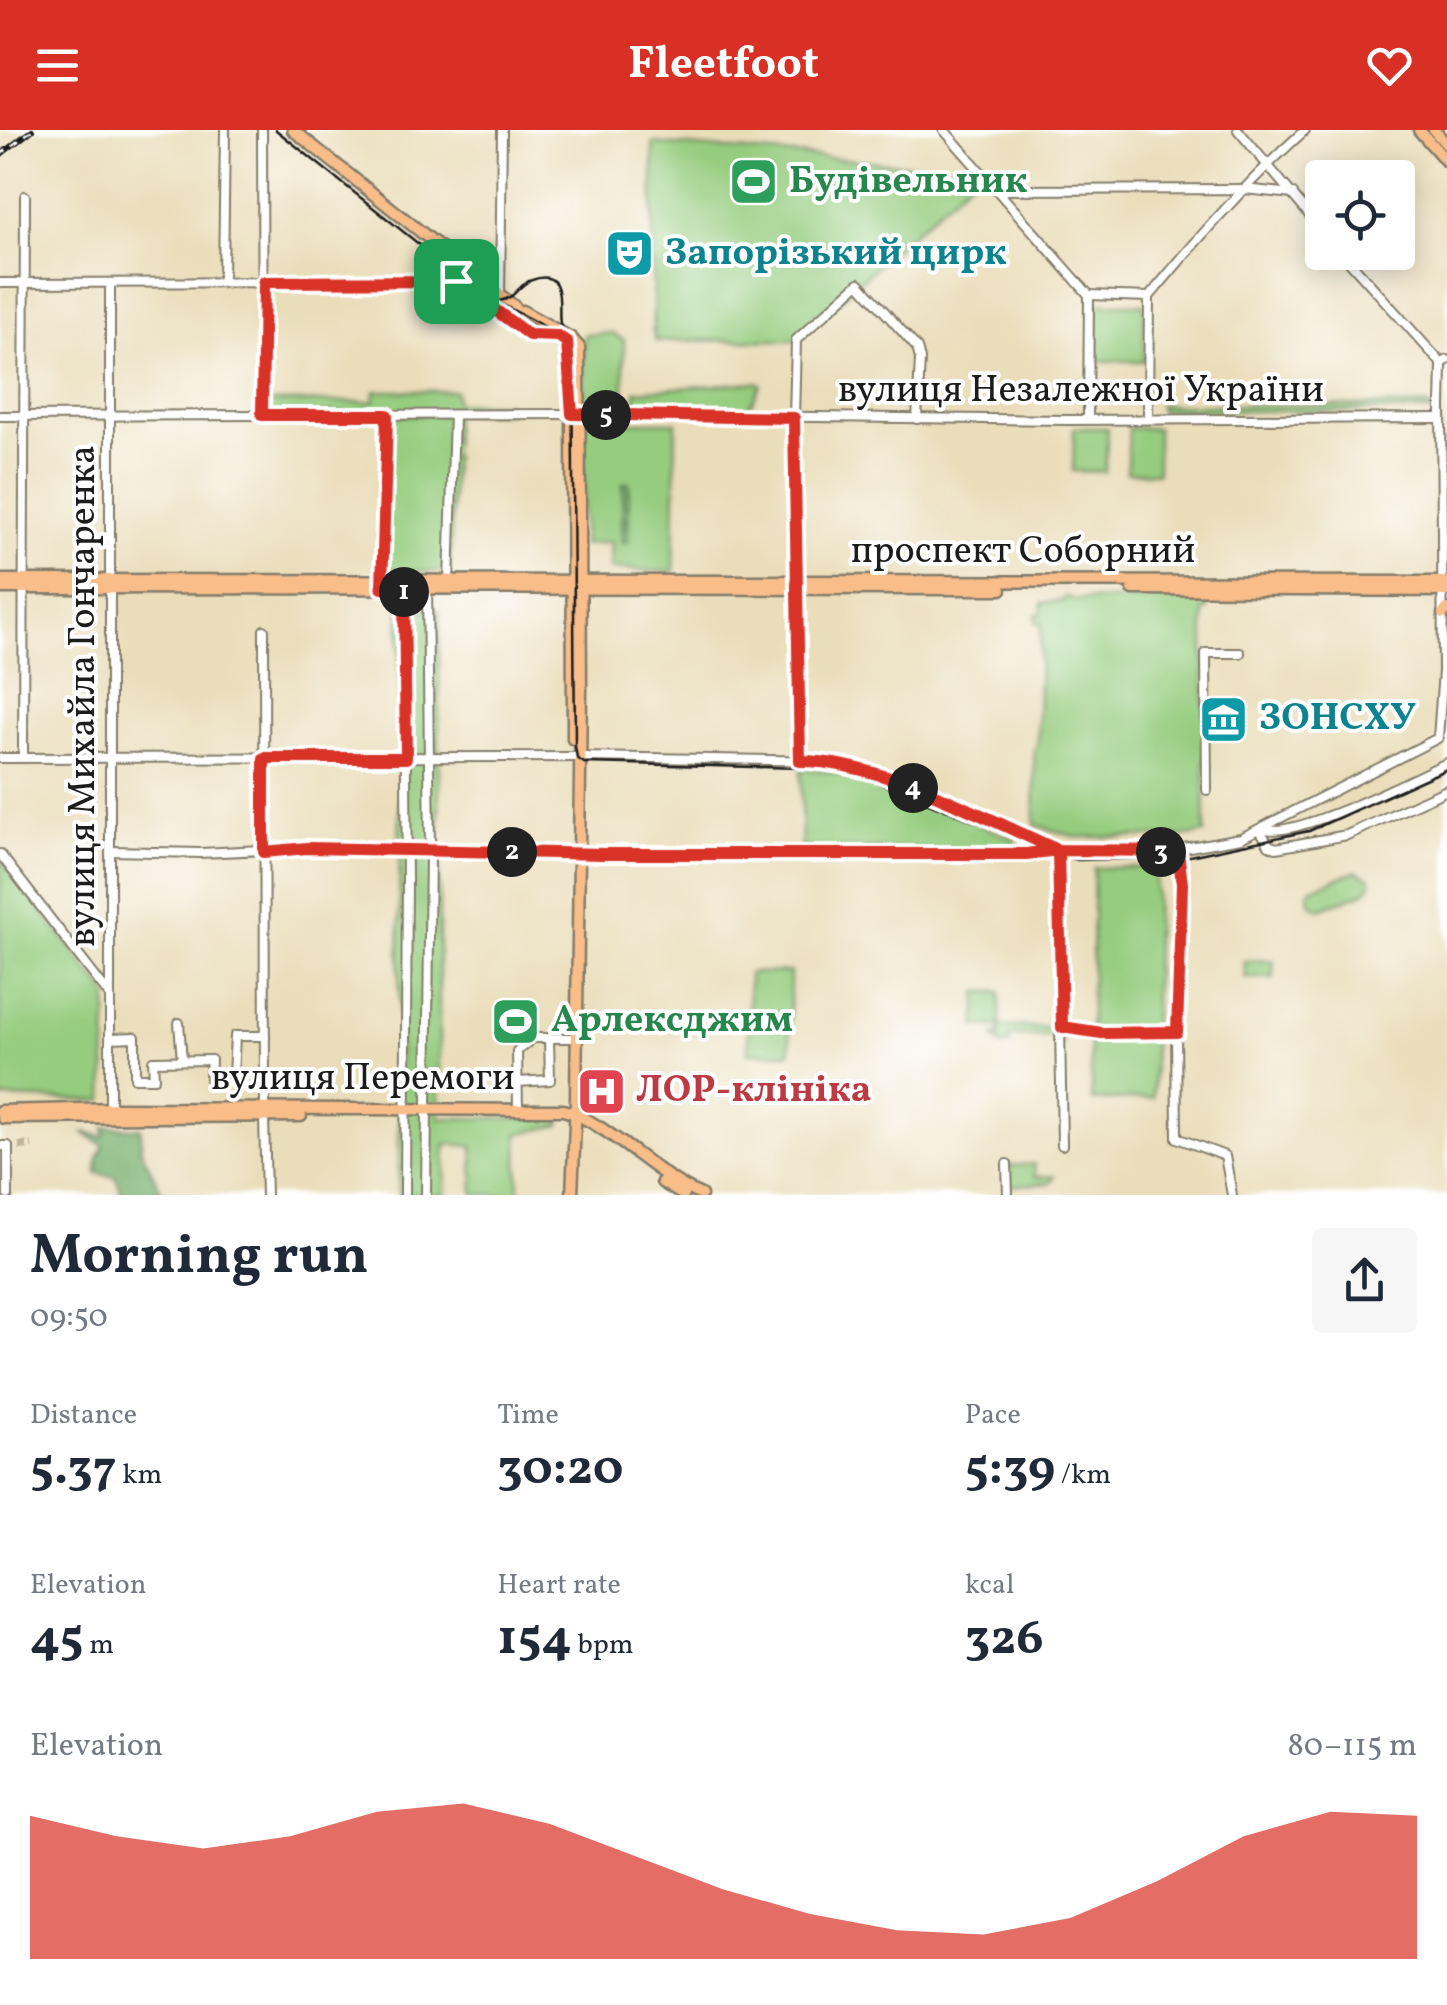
<!DOCTYPE html>
<html lang="en">
<head>
<meta charset="utf-8">
<style>
	:root { --surface:#fff; --page:#f6f6f7; --text:#1f2937; --muted:#747a83; --accent:#d93025 }
	body { margin:0; font-family:Vollkorn,serif; background:var(--page); color:var(--text); height:100vh; display:flex; flex-direction:column; font-size:38px; white-space:nowrap }
	* { box-sizing:border-box; margin:0 }
	p { font-size:32px; color:var(--muted) }
	.icon { flex:none; width:55px; height:55px; fill:none; stroke:currentColor; stroke-width:2; stroke-linecap:round; stroke-linejoin:round }
	.map { position:relative; height:1065px; overflow:hidden }
	.drawer { display:flex; flex-direction:column; background:var(--surface); flex:1 }
	.drawer>* { flex:none }
	.buttons { position:absolute; left:1305px; top:30px; display:grid; gap:20px }
	.buttons a { display:grid; place-items:center; width:110px; height:110px; border-radius:10px; background:var(--surface); box-shadow:0 5px 25px #0003; font-size:50px }
	.pin { position:absolute; display:grid; place-items:center; width:85px; height:85px; color:#fff; margin:-42px; border-radius:20px; box-shadow:0 5px 15px #0006 }
	.km { position:absolute; width:50px; height:50px; margin:-25px; border-radius:50%; background:#222; color:#fff; font-size:28px; line-height:50px; text-align:center }
	.round { display:grid; place-items:center; flex:none; width:105px; height:105px; border-radius:10px; background:var(--page) }
	.headline { display:flex; align-items:center; justify-content:space-between; height:170px; padding:0 30px }
	h1 { font-size:55px; font-weight:700; line-height:75px }
	.figures { display:grid; grid-template-columns:repeat(3,1fr); gap:15px; height:170px; padding:10px 30px }
	.figures div { display:grid; align-content:center }
	.figures b { font-size:50px; font-weight:700 }
	.figures small { font-size:28px; font-weight:400 }
	.figures p { font-size:28px }
	.chart { height:280px; padding:20px 30px }
	.chart p { display:flex; justify-content:space-between }
	.chart svg { width:100%; height:180px; margin-top:10px; fill:var(--accent); opacity:.7 }
	header { display:flex; justify-content:space-between; align-items:center; height:130px; padding:0 30px; background:var(--accent); color:#fff; font-size:45px; font-weight:700 }
	.map>svg:first-child { display:block }
</style>
</head>
<body>
<header><svg class="icon" aria-label="menu" viewBox="0 0 24 24"><path d="M4 6h16M4 12h16M4 18h16"/></svg>Fleetfoot<svg class="icon" aria-label="heart" viewBox="0 0 24 24"><path d="M12 20l-8-8c-3-5 5-10 8-4 3-6 11-1 8 4z"/></svg></header>
<div class="map">
<svg width="1447" height="1065" viewBox="0 0 1447 1065">
	<rect width="100%" height="100%" fill="#fff"/>
	<filter id="ink" filterUnits="userSpaceOnUse"><feTurbulence type="fractalNoise" baseFrequency=".01" numOctaves="2"/><feDisplacementMap in="SourceGraphic" scale="20" xChannelSelector="R" yChannelSelector="G"/><feConvolveMatrix kernelMatrix="1 2 1 2 8 2 1 2 1" color-interpolation-filters="sRGB"/></filter>
	<filter id="wash" filterUnits="userSpaceOnUse"><feTurbulence type="fractalNoise" baseFrequency=".0048" numOctaves="4" result="noise"/><feDisplacementMap in="SourceGraphic" scale="40" xChannelSelector="R" yChannelSelector="G"/><feGaussianBlur stdDeviation="2.25" result="paint"/><feColorMatrix in="noise" values="0 0 0 0 0 0 0 0 0 0 0 0 0 0 0 0 0 1.4 0 .05"/><feComposite in="paint" operator="in"/></filter>
	<g filter="url(#wash)">
		<rect width="100%" height="100%" fill="#eaddb9"/>
		<g fill="#95cc7e" stroke="#58744d" stroke-width="2.5">
			<path d="M653 13 973 40 976 45 796 210 656 211 653 201Z"/>
			<path d="M1096 174H1144V231H1095Z"/>
			<path d="M611 203 624 210V277L584 276V205Z"/>
			<path d="M757 252 761 254 748 279H636V261Z"/>
			<path d="M375 261H455L456 273 508 274V283H266V272H374Z"/>
			<path d="M1158 275 1428 276 1432 281H1161Z"/>
			<path d="M387 285H454L450 442 383 440Z"/>
			<path d="M584 292H676L674 442 610 439 611 412 583 415Z"/>
			<path d="M1074 298H1108L1105 342 1073 341Z"/>
			<path d="M1129 298H1157V343L1127 342Z"/>
			<path d="M1066 467 1075 470 1204 469V474H1208V480H1204V497L1205 703 1181 707H1076L1035 695 1034 619 1037 618 1041 493H1036V484H1041L1042 473 1062 471Z"/>
			<path d="M439 480V988H561L560 995 518 1004 519 1065H474L473 1016 446 1014 445 1065H399L400 481Z"/>
			<path d="M801 639C873 642 948 684 1015 709L1014 721 802 718Z"/>
			<path d="M0 729 108 865 104 971 0 968Z"/>
			<path d="M1156 737 1153 968 1092 971 1090 910 1094 738Z"/>
			<path d="M1356 741 1370 748 1371 754 1365 762 1320 779 1312 775 1308 766 1312 758Z"/>
			<path d="M1273 830 1274 848H1245V831Z"/>
			<path d="M790 842V923H748L749 843Z"/>
			<path d="M978 862H1000V896L1062 898V915H1057L1056 906H1010L1009 915H999V909H995V905L999 907 1000 897 976 896Z"/>
			<path d="M1034 1034 1035 1047 1054 1046 1050 1053 1009 1056V1036Z"/>
		</g>
		<g fill="#78b06d" stroke="#4a6644" stroke-width="2.5">
			<path d="M623 353H629L628 412 622 413Z"/>
			<path d="M105 997 141 998V1020L163 1065H122L116 1047 97 1043 98 1028 104 1016 83 1002 104 1007Z"/>
		</g>
	</g>
	<g filter="url(#ink)">
		<g fill="none" stroke-linecap="round" stroke-linejoin="round">
			<path stroke="#c1b69a" stroke-width="8" stroke-dasharray="8 4" stroke-linecap="butt" d="M19 1016 32 1015"/>
			<defs>
				<g id="minor">
					<path d="M262 0 263 285"/>
					<path d="M944 0 1089 165"/>
					<path d="M1238 0 1322 100"/>
					<path d="M998 60 1244 59 1293 64"/>
					<path d="M1341 122 1442 234"/>
					<path d="M223 151 225 0"/>
					<path d="M456 151 529 205 563 209"/>
					<path d="M0 153 393 152 478 148"/>
					<path d="M1089 165 1149 167 1148 287"/>
					<path d="M500 167 502 0"/>
					<path d="M1149 167C1198 108 1248 51 1305 0"/>
					<path d="M0 286 576 284 1068 290 1441 288"/>
					<path d="M1088 288 1089 165"/>
					<path d="M404 453 407 749 405 1065"/>
					<path d="M449 454 454 285"/>
					<path d="M382 455 387 285"/>
					<path d="M264 500 265 980"/>
					<path d="M0 628 580 627 833 631 934 666 1057 720"/>
					<path d="M23 628 25 66"/>
					<path d="M800 631 794 288 796 210 859 153 917 218 920 229 917 289"/>
					<path d="M1207 660 1206 523H1240"/>
					<path d="M1264 698C1290 712 1416 647 1447 633"/>
					<path d="M1260 700 1269 715 1276 718 1347 705 1447 660"/>
					<path d="M1057 720 1062 1015"/>
					<path d="M110 721 200 723 307 718 604 724H1026L1057 720 1161 722 1241 708 1438 608 1443 541 1441 276 1442 234 1447 230"/>
					<path d="M1178 721 1182 754 1176 897 1177 1008 1225 1026 1232 1065"/>
					<path d="M0 724 110 866"/>
					<path d="M179 893 182 930"/>
					<path d="M1062 897 1103 903 1177 901"/>
					<path d="M111 908 135 907V948H154L153 931 211 930 210 949 233 946 235 906H265"/>
					<path d="M517 952 550 950 549 908"/>
					<path d="M110 978V154"/>
					<path d="M518 979 517 921 533 908H574"/>
					<path d="M264 987 266 1065"/>
					<path d="M0 1016H8V1065"/>
					<path d="M1007 1034 1008 1065"/>
					<path d="M426 1065 430 721 427 455"/>
				</g>
				<g id="major">
					<path d="M293 0 515 177"/>
					<path d="M1419 0 1447 32"/>
					<path d="M1434 0 1447 15"/>
					<path d="M522 181 571 208 579 217 581 561 576 969 572 1065"/>
					<path d="M570 208 567 212 572 284 573 609"/>
					<path d="M0 450 1447 452"/>
					<path d="M0 458 1001 459"/>
					<path d="M1133 459 1447 461"/>
					<path d="M1443 484 1447 479"/>
					<path d="M0 981 117 978 563 980C606 991 654 1045 701 1065"/>
					<path d="M3 988 301 986"/>
					<path d="M662 1052 683 1065"/>
				</g>
			</defs>
			<use href="#minor" stroke="#837c6a" stroke-width="12"/>
			<use href="#major" stroke="#837c6a" stroke-width="15"/>
			<use href="#minor" stroke="#fff" stroke-width="8"/>
			<use href="#major" stroke="#f8bd89" stroke-width="10"/>
			<g stroke="#1c1c1c" stroke-width="2.5">
				<path d="M276 0 480 163 559 204 572 216 575 616 577 628 584 633 843 639 1064 727 1078 730 1180 728 1309 701 1447 639"/>
				<path d="M499 171C516 169 518 154 532 150 568 137 557 179 560 193 561 200 568 207 572 213"/>
			</g>
			<defs>
				<path id="rail" d="M0 25 32 0"/>
			</defs>
			<use href="#rail" stroke="#1c1c1c" stroke-width="6"/>
			<use href="#rail" stroke="#fff" stroke-width="2.5" stroke-dasharray="8" stroke-linecap="butt"/>
		</g>
	</g>
	<g fill="none" stroke-linecap="round" stroke-linejoin="round" filter="url(#ink)">
		<defs>
			<path id="route" d="M456 151 264 152 262 285H387L382 458H404L406 628H264V722L307 718 604 724H1026L1058 720 1178 721 1182 754 1177 902 1102 903 1062 897 1058 720C982 687 881 631 800 631L794 288 572 284 567 212 558 206 529 205 456 151"/>
		</defs>
		<use href="#route" stroke="#fff" stroke-width="20"/>
		<use href="#route" stroke="#d93025" stroke-width="12"/>
	</g>
	<defs>
		<symbol id="stadium-square" viewBox="-11 -11 22 22"><rect x="-9" y="-9" width="18" height="18" rx="4" fill="#2e9e5b" stroke="#fff"/><path d="M0-5a6.5 5 0 1 0 0 10a6.5 5 0 1 0 0-10ZM-3.5-1.8h7v3.6h-7Z" fill="#fff"/></symbol>
		<symbol id="theatre-square" viewBox="-11 -11 22 22"><rect x="-9" y="-9" width="18" height="18" rx="4" fill="#0f9aa8" stroke="#fff"/><path d="M-5-5.5Q0-4 5-5.5V0Q5 5 0 6Q-5 5-5 0ZM-3.3-2.5H-1v1.5H-3.3ZM1-2.5H3.3v1.5H1ZM-2.8 1Q0 5.5 2.8 1Z" fill="#fff"/></symbol>
		<symbol id="museum-square" viewBox="-11 -11 22 22"><rect x="-9" y="-9" width="18" height="18" rx="4" fill="#0f9aa8" stroke="#fff"/><path d="M0-6L6-3V-2H-6V-3ZM-5-1h2V3h-2ZM-1-1h2V3h-2ZM3-1h2V3H3ZM-6 4H6V6H-6Z" fill="#fff"/></symbol>
		<symbol id="hospital-square" viewBox="-11 -11 22 22"><rect x="-9" y="-9" width="18" height="18" rx="4" fill="#e0444e" stroke="#fff"/><path d="M-5-5h3v3.5h4V-5h3V5h-3V1.5h-4V5h-3Z" fill="#fff"/></symbol>
	</defs>
	<g fill-rule="evenodd">
		<use href="#stadium-square" x="726" y="24" width="55" height="55"/>
		<use href="#theatre-square" x="602" y="96" width="55" height="55"/>
		<use href="#museum-square" x="1196" y="562" width="55" height="55"/>
		<use href="#stadium-square" x="488" y="864" width="55" height="55"/>
		<use href="#hospital-square" x="574" y="934" width="55" height="55"/>
	</g>
	<g text-anchor="middle" dominant-baseline="central" stroke-width="8" stroke-linejoin="round" paint-order="stroke">
		<g font-size="38" font-weight="bold" fill="#27864d" stroke="#fff" text-anchor="start">
			<text x="789" y="52">Будівельник</text>
			<text x="551" y="891">Арлексджим</text>
		</g>
		<g font-size="38" font-weight="bold" fill="#0d838f" stroke="#fff" text-anchor="start">
			<text x="665" y="124">Запорізький цирк</text>
			<text x="1259" y="589">ЗОНСХУ</text>
		</g>
		<g font-size="38" fill="#1c1c1c" stroke="#fff">
			<text x="1081" y="261">вулиця Незалежної України</text>
			<text x="1023" y="422">проспект Соборний</text>
			<text transform="translate(84 566) rotate(-90)">вулиця Михайла Гончаренка</text>
			<text x="363" y="949">вулиця Перемоги</text>
		</g>
		<g font-size="38" font-weight="bold" fill="#be3a42" stroke="#fff" text-anchor="start">
			<text x="636" y="961">ЛОР-клініка</text>
		</g>
	</g>
</svg>
<div class="buttons">
<a><svg class="icon" aria-label="locate" viewBox="0 0 24 24"><circle cx="12" cy="12" r="6"/><path d="M12 2v4M12 18v4M2 12h4M18 12h4"/></svg></a>
</div>
<div class="pin" style="left:456px;top:151px;background:#1e9e55"><svg class="icon" aria-label="arrive" viewBox="0 0 24 24"><path d="M6 21V4h12l-3 4 3 4H6"/></svg></div>
<b class="km" style="left:404px;top:462px">1</b>
<b class="km" style="left:512px;top:722px">2</b>
<b class="km" style="left:1161px;top:722px">3</b>
<b class="km" style="left:913px;top:658px">4</b>
<b class="km" style="left:606px;top:285px">5</b>
</div>
<section class="drawer">
<div class="headline"><div><h1>Morning run</h1><p>09:50</p></div><a class="round"><svg class="icon" aria-label="share" viewBox="0 0 24 24"><path d="M12 15V3M7 8l5-5 5 5M5 13v7h14v-7"/></svg></a></div>
<div class="figures">
<div><p>Distance</p><b>5.37<small> km</small></b></div>
<div><p>Time</p><b>30:20</b></div>
<div><p>Pace</p><b>5:39<small> /km</small></b></div>
</div>
<div class="figures">
<div><p>Elevation</p><b>45<small> m</small></b></div>
<div><p>Heart rate</p><b>154<small> bpm</small></b></div>
<div><p>kcal</p><b>326</b></div>
</div>
<div class="chart"><p><span>Elevation</span>80–115 m</p>
<svg viewBox="0 0 160 44" preserveAspectRatio="none"><path d="M0 44V9L10 14L20 17L30 14L40 8L50 6L60 11L70 19L80 27L90 33L100 37L110 38L120 34L130 25L140 14L150 8L160 9V44z"/></svg>
</div>
</section>
</body>
</html>
